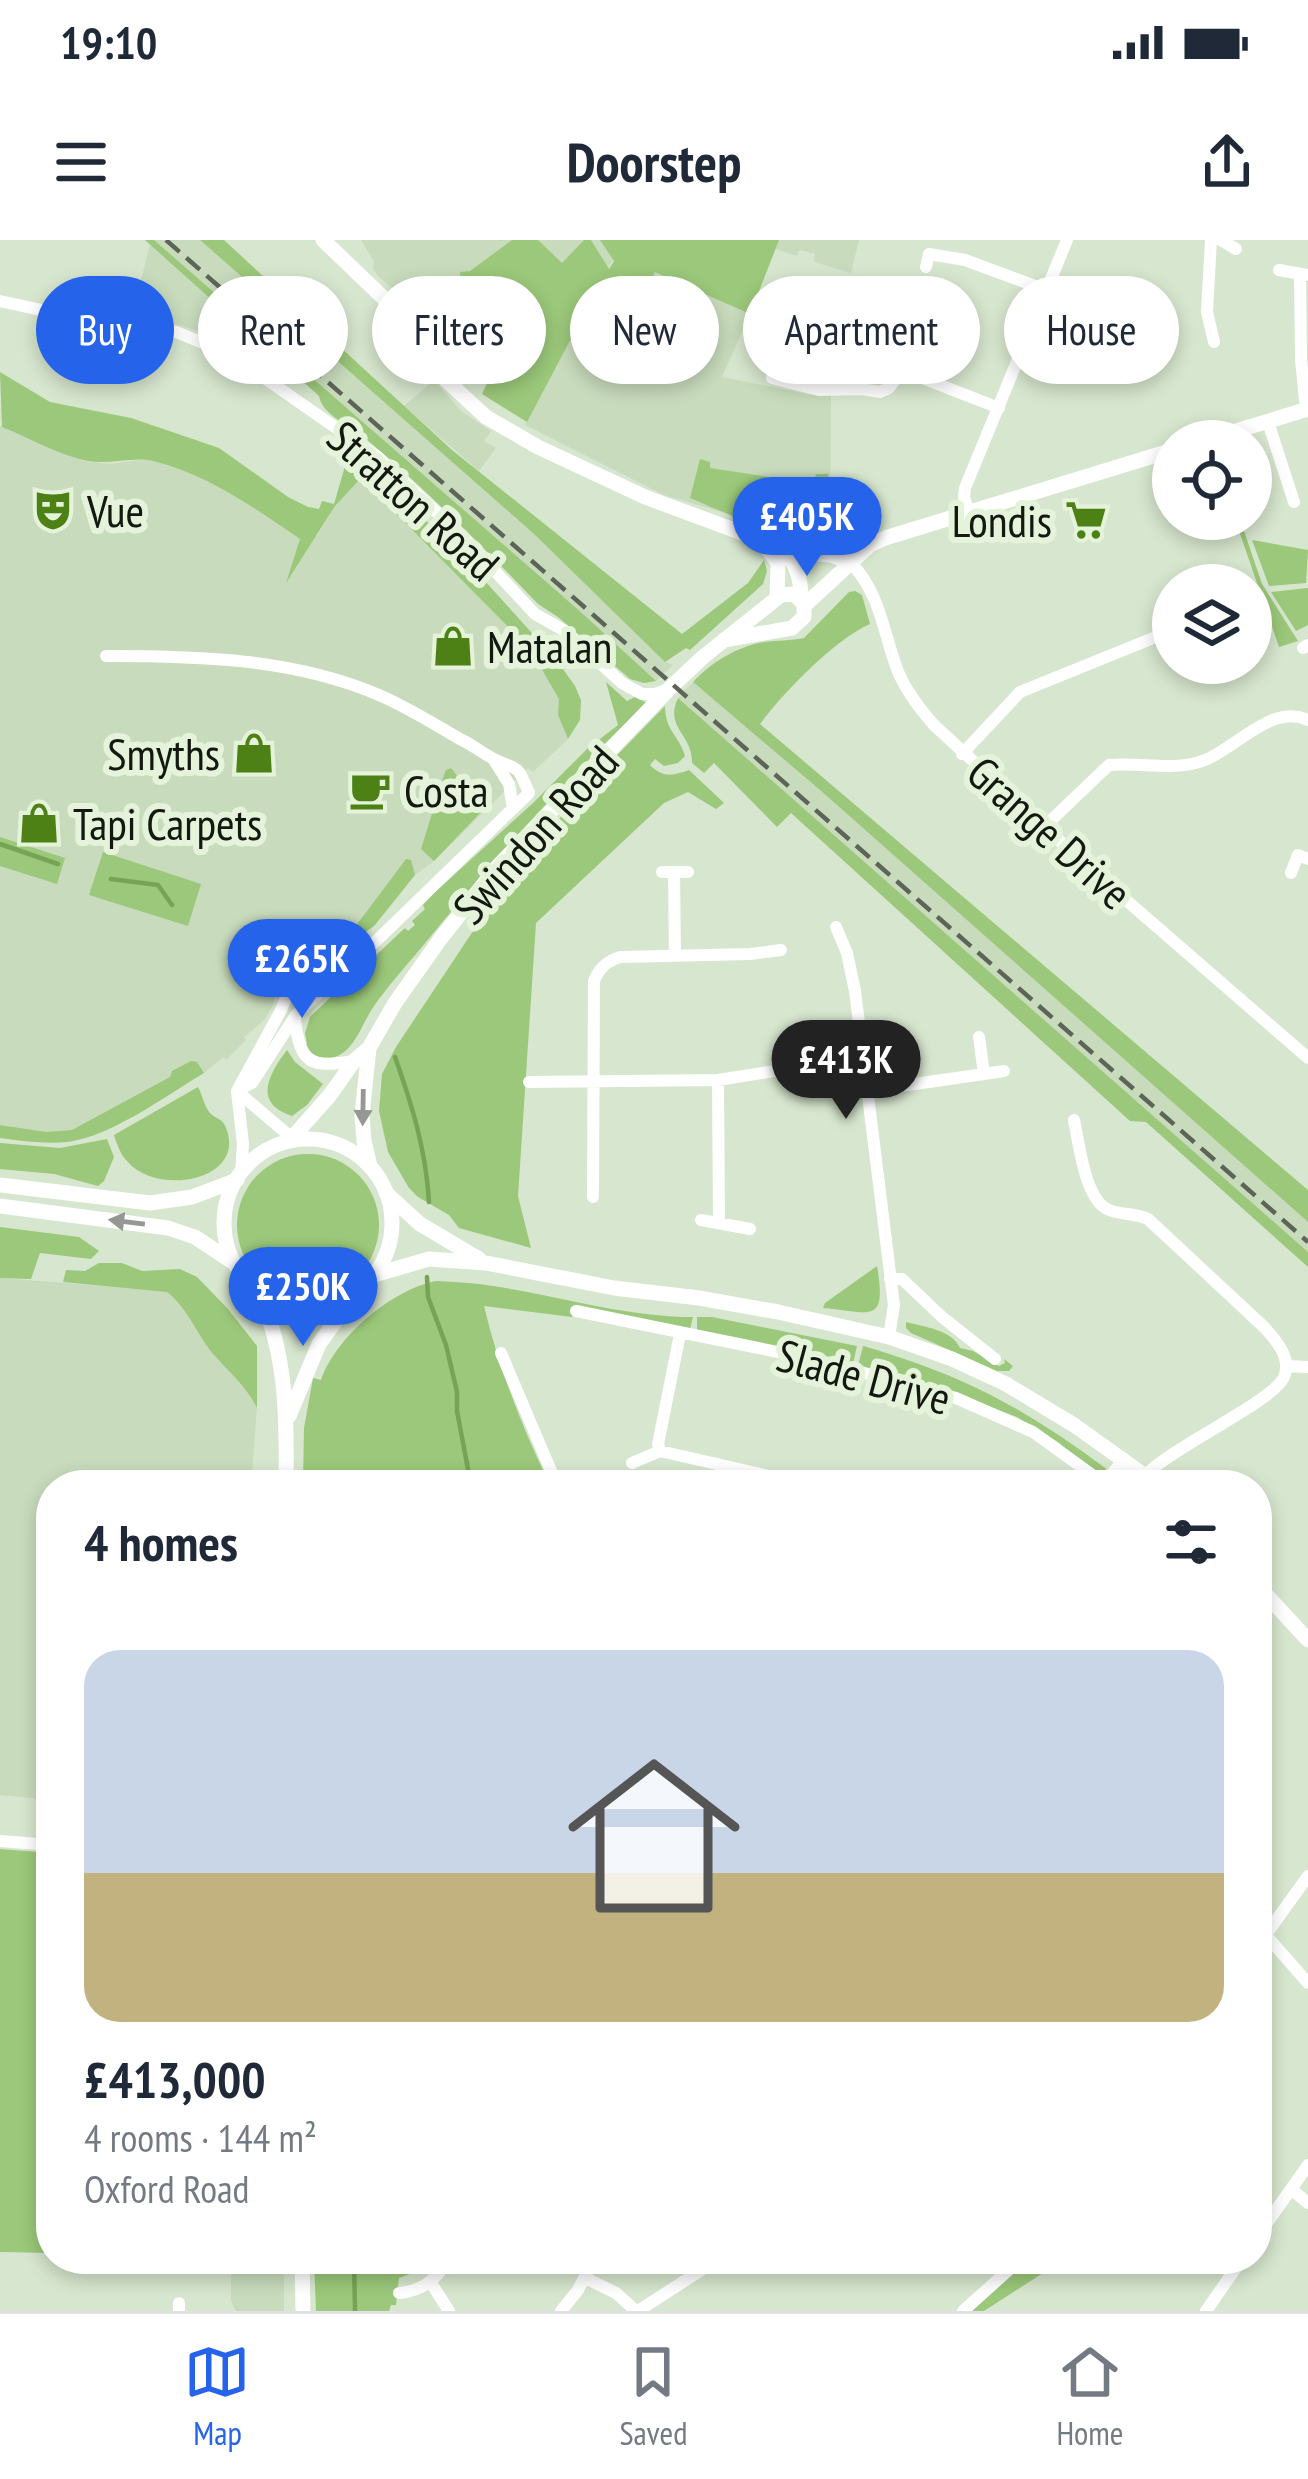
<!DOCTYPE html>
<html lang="en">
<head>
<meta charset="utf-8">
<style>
	body { margin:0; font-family:"PT Sans Narrow",sans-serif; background:#f6f6f7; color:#1f2937; height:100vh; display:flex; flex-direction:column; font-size:45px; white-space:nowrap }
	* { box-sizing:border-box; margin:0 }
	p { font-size:39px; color:#747a83 }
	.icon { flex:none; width:66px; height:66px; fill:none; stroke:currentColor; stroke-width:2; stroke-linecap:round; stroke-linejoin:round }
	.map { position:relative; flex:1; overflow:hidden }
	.details { position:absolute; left:36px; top:1230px; width:1236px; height:804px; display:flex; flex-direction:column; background:#fff; border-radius:48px; box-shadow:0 6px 18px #0003 }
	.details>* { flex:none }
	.banner { position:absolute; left:36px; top:36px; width:1236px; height:108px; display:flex; gap:24px }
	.controls { position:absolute; left:1152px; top:180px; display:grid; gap:24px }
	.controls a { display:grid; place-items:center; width:120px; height:120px; border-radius:50%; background:#fff; box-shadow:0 6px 18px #0003; font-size:60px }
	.price { position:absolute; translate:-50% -102px; padding:0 27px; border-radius:42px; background:#2563eb; color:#fff; font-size:39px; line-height:78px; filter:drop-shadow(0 3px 6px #0008) }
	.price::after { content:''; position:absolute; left:50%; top:72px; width:36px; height:27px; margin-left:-18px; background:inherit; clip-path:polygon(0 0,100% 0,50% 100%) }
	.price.current { background:#222; color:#fff }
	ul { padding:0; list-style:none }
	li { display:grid; align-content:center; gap:24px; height:636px; padding:0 48px }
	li+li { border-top:3px solid #e0e1e3 }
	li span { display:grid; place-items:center; height:372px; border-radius:36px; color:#555 }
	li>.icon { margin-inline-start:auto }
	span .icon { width:216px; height:216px; fill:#fffc; stroke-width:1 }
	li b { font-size:51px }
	h2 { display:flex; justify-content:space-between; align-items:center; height:144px; padding:0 48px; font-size:51px }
	.chip { padding:0 42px; border-radius:54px; background:#fff; box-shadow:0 6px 18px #0003; font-size:42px; line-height:108px }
	.chip.current { background:#2563eb; color:#fff }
	.status { display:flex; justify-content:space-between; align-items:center; height:84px; padding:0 60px; background:#fff; direction:ltr }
	.status svg { height:33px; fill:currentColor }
	header { display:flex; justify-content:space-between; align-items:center; height:156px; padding:0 48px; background:#fff; font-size:54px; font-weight:800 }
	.tab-bar { display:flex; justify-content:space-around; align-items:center; height:168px; border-top:3px solid #e0e1e3; background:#fff; font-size:33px; color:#747a83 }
	.tab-bar a { display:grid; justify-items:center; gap:6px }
	.tab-bar .current { color:#2563eb }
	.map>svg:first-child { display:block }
</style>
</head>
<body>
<div class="status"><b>19:10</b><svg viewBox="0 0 49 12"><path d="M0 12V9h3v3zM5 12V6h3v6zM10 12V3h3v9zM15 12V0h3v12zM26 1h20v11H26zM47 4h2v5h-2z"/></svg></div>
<header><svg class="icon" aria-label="menu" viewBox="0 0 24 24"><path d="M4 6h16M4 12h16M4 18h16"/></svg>Doorstep<svg class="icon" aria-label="share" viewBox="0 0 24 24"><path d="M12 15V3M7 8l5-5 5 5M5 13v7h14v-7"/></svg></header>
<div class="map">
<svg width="1308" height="2071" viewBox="0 0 1308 2071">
	<rect width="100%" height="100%" fill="#d7e6ce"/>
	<path fill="#c8dbbc" d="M 145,0 L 200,0 L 534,294 L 665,422 L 673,425 L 656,441 L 649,439 L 421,239 L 271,115 L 264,124 L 210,94 L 133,73 L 150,4 Z
		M 361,0 L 512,0 L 470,31 L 462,54 L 437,81 L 418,70 L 378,36 L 373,29 L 374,21 Z
		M 537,0 L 623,0 L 575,92 L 655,31 L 750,74 L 722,137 L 811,155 L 831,154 L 830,298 L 814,299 L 664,255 L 525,185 L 574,92 Z
		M 748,0 L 859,0 L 851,33 L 814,22 L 815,14 L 799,10 L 797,16 Z
		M 434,140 L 461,171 L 491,191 L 484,201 L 496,208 L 479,231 L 404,166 Z
		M 0,186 L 85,221 L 109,224 L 147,219 L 196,235 L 317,296 L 335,266 L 360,237 L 530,409 L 560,459 L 558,475 L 568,499 L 533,532 L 528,528 L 434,621 L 415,635 L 374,686 L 353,701 L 346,699 L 327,706 L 314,705 L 283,722 L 273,765 L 265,779 L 244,797 L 246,800 L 226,820 L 223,817 L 204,833 L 131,876 L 80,899 L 63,902 L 29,902 L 12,886 L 0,885 Z
		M 693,442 L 820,550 L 1308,982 L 1308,1012 L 678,458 Z
		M 0,1038 L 167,1051 L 178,1060 L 212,1112 L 242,1143 L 257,1168 L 251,1245 L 51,1245 L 51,1560 L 0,1555 Z
		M 231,2026 L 284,2026 L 284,2071 L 236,2071 L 231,2061 Z"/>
	<path fill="#9bc87a" d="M 145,0 L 154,0 L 583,374 L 656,441 L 644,443 L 630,439 L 558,377 L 538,364 C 483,307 427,250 366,199 C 351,186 322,175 319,156 Z
		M 200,0 L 224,0 L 452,210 L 682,394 L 748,343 L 764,320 L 767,331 L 763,344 L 690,410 L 686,408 L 665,422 L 534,294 Z
		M 512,0 L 538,0 L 562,23 L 584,0 L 591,0 L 609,29 L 614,21 L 600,0 L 779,0 L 750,74 L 655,32 L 621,112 L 574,93 L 527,182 L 482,154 L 503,109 L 466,89 L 458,101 L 445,94 L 437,81 L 448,70 L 449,60 L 462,54 L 460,32 L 470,31 Z
		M 0,132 L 50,162 L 131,178 L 219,208 L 288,257 L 308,267 L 319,269 L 322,261 L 334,264 L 350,209 L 456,309 L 558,422 L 575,446 L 581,460 L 580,480 L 568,499 L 558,475 L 559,459 L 530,409 L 361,238 L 335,266 L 286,343 L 300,299 C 253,267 209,235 153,221 C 132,216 110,225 88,221 C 59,215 29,198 2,187 Z
		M 700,219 L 710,222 L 710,228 L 814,244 L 816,234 L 828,234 L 830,298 C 787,301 730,275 690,258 Z
		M 1235,279 L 1240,279 L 1262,344 L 1298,401 L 1279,407 Z
		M 1252,300 L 1308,310 L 1306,343 L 1269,346 Z
		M 1308,348 L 1308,385 L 1296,391 L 1271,352 Z
		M 855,351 L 862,355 L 870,384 C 834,400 784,452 760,484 L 1308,950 L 1308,982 L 820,550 L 693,442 C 712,422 736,407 764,402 C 777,400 790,401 804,398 L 849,352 Z
		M 606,442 L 627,461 L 635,457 L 647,463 C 565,539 492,622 421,708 C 405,727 388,746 374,766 C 364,780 358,801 344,812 C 328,824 316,818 304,806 L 307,804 L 305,793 L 310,777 L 334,754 L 343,737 L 374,717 L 405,688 L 408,691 L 415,685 L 412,681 L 425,669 L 423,665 L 433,654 L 533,563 L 587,509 L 618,485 Z
		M 678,458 L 1308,1012 L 1308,1027 L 1146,882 L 1130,881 L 791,573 L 777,587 L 714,523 L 704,533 L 692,523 C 693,494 664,488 678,458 Z
		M 665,466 C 665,491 679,495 685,516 L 678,523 L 664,526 L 655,519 L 650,525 C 663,538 673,536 689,530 L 724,563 L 716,569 L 688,552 L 664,563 L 536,683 L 518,956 L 531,1008 L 459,988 L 449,975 L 418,957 L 409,948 L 388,912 L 379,871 L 382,834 L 396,807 L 509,637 L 589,544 Z
		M 451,528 L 483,570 L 434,621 L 421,609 L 443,538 L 446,530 Z
		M 0,597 L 65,618 L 57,644 L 0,626 Z
		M 103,612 L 201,644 L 188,686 L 89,655 Z
		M 406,619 L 411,620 L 415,635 L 374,686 L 353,701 L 346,699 Z
		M 287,810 L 295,822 L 323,844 L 307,865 L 292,876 C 252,863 269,834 287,810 Z
		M 191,821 L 197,822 L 204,833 C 165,856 113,896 67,902 C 45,904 22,901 0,898 L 0,885 L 46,892 L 72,890 L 170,837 L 172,831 Z
		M 198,847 C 202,854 205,868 210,873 C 218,881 224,877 228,894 C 240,943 154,955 127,921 C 120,914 117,904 114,895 Z
		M 107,899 L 114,917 L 104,941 L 98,946 L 54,934 L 0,929 L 0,903 L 60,908 Z
		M237 985a71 71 0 1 1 142 0a71 71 0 1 1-142 0Z
		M 0,987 L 79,997 L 99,1011 L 91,1019 L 40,1013 L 31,1039 L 0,1038 Z
		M 99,1023 L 122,1023 L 142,1031 L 180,1029 L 197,1037 L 228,1069 L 257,1106 L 257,1168 C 246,1146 230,1133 214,1115 C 197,1095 188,1068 167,1052 L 63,1042 L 66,1030 L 85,1031 Z
		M 877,1026 C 887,1086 871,1072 823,1068 L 825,1063 Z
		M 436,1041 C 455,1042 475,1043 493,1046 C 560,1056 625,1077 693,1077 L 690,1089 L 576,1069 L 572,1077 L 484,1066 C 499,1129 522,1187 550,1245 L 303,1245 L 304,1188 L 313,1138 L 321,1140 C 336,1097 391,1050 436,1041 Z
		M 697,1077 L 712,1077 L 857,1106 L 853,1124 L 697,1090 Z
		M 906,1082 C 925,1087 952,1090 960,1108 L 973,1111 L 999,1126 L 1005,1123 L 1004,1119 L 1013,1126 L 1009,1131 L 997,1131 L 911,1093 L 906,1088 Z
		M 863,1106 C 963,1135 1025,1168 1108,1230 L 1095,1233 L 1058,1202 L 1017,1177 L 955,1153 L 858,1126 Z
		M 0,1609 L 51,1613 L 51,2013 L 0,2012 Z
		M 314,2019 L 436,2019 L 426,2028 L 399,2038 L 396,2065 L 391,2065 L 389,2071 L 316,2071 Z
		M 1029,2019 L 1043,2033 L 984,2071 L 972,2071 Z"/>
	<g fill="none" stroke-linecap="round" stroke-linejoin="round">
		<path stroke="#77a355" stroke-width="4.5" d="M 0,604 L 58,624
			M 111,639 L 158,645 L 172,665
			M 395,817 C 412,865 426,910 429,962
			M 427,1037 L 428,1057 L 446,1105 L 457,1152 L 457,1171 L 471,1245
			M 354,2019 L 355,2071"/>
		<path stroke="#fff" stroke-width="12" d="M 1211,0 L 1207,72 L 1214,102
			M 1221,0 L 1236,9
			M 926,27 L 929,14 L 965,20 L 1046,50
			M 1279,30 L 1307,35
			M 1300,35 L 1301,120 L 1306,170
			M 0,61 L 69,76 L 176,92 L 230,114 L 378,217 L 465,299 L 535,374 L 565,391 L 622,443 L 642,454 L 655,454 L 669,449
			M 809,77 L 791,143 L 819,150 L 862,149 L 880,152 L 889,148 L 898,136 L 895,120 L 901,82
			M 898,136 L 909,135 L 922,138 L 999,168
			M 772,138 L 791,143
			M 1268,182 L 1294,262
			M 968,271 L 964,257 L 965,248 L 1067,0
			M 851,323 C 880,353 883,391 897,429 C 905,450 919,468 934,485 L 1088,627 L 1308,818
			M 1303,408 L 1308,405
			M 106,416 C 198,416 293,418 379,455 C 407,467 434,484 460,499 C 471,504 481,512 492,518 C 519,532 516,521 529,553 L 372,705 L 357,715 L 327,729
			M 962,514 L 1020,452 L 1173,390
			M 494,520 L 509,544 L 513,569
			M 1044,587 L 1109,525 C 1141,522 1175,532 1205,520 C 1237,507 1273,463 1308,480
			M 662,632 L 688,632
			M 674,632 L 675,716
			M 1291,633 L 1298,615 L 1308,619
			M 836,687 L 847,713 L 855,751 L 894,1065 L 889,1097
			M 295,779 C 300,825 311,828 354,821
			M 984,834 L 1004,831
			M 718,840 L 719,983
			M 529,842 L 718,840 L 863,817
			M 238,850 L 252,843 L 296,775 L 324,748 L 328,739 L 327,729
			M 866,851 L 984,834 L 979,797
			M 238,852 L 292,898
			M 1074,880 C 1079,903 1085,961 1109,970 C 1122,975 1135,973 1148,979 L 1264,1087 C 1276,1100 1292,1118 1284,1137 C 1274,1161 1172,1207 1146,1235
			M 241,934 L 243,904 L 237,851 L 280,772 L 293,742 L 295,726 L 304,720 L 315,719 L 327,729
			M 593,957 L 594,741 C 599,728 607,721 620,717 L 750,714 L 781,710
			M 701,980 L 750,989
			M 890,1039 L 902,1039 L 942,1077 L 995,1119
			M 576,1071 L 817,1120 L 956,1158 L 1033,1192 L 1098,1239 L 1112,1234 L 1124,1219
			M 501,1113 L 557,1245
			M 1286,1126 L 1308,1127
			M 660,1211 L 658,1204 L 680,1094
			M 632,1223 L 660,1211 L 808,1245
			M 0,1601 L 51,1605
			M 1257,1685 L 1308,1743
			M 1257,1707 L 1308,1636
			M 1291,1949 L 1308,1963
			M 1257,1997 L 1308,1925
			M 827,2019 L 830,2023
			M 585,2038 L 616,2053 L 636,2071
			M 431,2043 L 449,2071
			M 399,2053 C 423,2051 437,2039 448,2019
			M 179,2071 L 179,2063
			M 561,2071 L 578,2050 L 594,2019
			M 638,2071 L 706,2027
			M 963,2071 L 1021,2019
			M 1206,2071 L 1242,2019"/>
		<path stroke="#fff" stroke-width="15" d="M 323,0 L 396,70 L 447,141 L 486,177 L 538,207 L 645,257 L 761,300 L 803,313 L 831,315 L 851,323
			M 1203,201 L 1308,169
			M 763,303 L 778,323 L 777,357
			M 782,308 C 796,323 801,338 801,358
			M 805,365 L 870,305 L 885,298 L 1173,210
			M 292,898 L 330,855 L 354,821 L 369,808
			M224 983a84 84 0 1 1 168 0a84 84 0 1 1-168 0Z
			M 370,926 L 364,901 L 362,875 L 369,808 L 395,763 L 441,698 L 498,626 L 669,449 L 703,417 L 781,355 L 794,354 L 804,364 L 804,377 L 792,388 L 724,400
			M 0,945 L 150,963 L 192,957 L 237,940
			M 386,953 L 420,984 L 479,1019
			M 0,966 L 168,988 L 195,997 L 231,1021
			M 374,1035 L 429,1019 L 486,1023 L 614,1048 L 699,1058 L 778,1072 L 889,1097 L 952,1119 L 1006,1144 L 1074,1185 L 1158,1245
			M 259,1054 C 287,1113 287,1181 286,1245
			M 289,1176 L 319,1104 L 351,1060
			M 1257,1345 L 1308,1400
			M 302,2019 L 303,2071"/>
		<path stroke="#5c6557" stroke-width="4.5" stroke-dasharray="18 9" stroke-linecap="butt" d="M 166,0 L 1308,1002"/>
	</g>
	<defs><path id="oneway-solid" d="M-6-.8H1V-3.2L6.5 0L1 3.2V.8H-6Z" transform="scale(3)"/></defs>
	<g fill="#959793">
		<use href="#oneway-solid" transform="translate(363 867) rotate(91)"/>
		<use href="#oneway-solid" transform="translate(127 982) rotate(-173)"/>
	</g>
	<defs>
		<g id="theatre-bare" transform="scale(3.24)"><path d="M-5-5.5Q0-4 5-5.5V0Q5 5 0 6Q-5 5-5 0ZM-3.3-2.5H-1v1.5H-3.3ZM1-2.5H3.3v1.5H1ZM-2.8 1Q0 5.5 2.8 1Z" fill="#4d8115" stroke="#e5f3db" stroke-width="2.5" paint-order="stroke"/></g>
		<g id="supermarket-bare" transform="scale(3.24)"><path d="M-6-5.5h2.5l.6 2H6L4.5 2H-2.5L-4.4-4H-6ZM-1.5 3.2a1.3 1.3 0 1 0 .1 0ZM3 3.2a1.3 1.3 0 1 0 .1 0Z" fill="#4d8115" stroke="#e5f3db" stroke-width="2.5" paint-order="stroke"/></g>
		<g id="shop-bare" transform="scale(3.24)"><path d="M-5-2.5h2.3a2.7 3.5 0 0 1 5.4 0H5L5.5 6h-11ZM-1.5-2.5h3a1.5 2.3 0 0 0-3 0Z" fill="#4d8115" stroke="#e5f3db" stroke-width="2.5" paint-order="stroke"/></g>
		<g id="cafe-bare" transform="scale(3.24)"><path d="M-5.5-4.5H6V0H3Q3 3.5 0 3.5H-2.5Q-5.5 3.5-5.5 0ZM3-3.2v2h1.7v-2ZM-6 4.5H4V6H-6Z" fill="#4d8115" stroke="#e5f3db" stroke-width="2.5" paint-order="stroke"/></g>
	</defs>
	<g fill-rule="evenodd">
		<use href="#theatre-bare" x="53" y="270"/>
		<use href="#supermarket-bare" x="1086" y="280"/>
		<use href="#shop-bare" x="453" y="406"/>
		<use href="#shop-bare" x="254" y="513"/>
		<use href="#cafe-bare" x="370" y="550"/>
		<use href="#shop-bare" x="39" y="583"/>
	</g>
	<g text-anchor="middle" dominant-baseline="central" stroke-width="12" stroke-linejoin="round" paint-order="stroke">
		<g font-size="45" fill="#131810" stroke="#e5f3db">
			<text transform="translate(414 260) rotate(42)">Stratton Road</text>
			<text transform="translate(1050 592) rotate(42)">Grange Drive</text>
			<text transform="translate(535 594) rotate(-48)">Swindon Road</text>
			<text transform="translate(864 1136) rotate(15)">Slade Drive</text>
		</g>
		<g font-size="45" fill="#131810" stroke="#e5f3db" text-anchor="start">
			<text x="87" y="270">Vue</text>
			<text x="1052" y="280" text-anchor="end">Londis</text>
			<text x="487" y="406">Matalan</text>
			<text x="220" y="513" text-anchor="end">Smyths</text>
			<text x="404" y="550">Costa</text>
			<text x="73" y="583">Tapi Carpets</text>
		</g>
	</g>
</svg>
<div class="controls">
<a><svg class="icon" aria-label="locate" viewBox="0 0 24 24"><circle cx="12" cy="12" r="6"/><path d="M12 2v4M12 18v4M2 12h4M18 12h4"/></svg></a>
<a><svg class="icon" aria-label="layers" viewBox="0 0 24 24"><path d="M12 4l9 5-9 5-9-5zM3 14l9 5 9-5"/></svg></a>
</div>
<b class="price" style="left:807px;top:339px">£405K</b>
<b class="price" style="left:302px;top:781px">£265K</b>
<b class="price current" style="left:846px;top:882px">£413K</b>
<b class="price" style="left:303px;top:1109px">£250K</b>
<div class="banner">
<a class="chip current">Buy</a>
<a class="chip">Rent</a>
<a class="chip">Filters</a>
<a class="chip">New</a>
<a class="chip">Apartment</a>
<a class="chip">House</a>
</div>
<section class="details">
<h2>4 homes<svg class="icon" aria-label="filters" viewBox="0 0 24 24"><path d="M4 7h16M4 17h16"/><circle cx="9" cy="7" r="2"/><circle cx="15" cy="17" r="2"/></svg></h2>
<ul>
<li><span style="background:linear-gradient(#c9d6e8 60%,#c2b280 0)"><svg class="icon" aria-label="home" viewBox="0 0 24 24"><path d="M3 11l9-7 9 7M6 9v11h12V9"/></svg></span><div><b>£413,000</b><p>4 rooms · 144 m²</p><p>Oxford Road</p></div></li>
</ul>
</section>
</div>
<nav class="tab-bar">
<a class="current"><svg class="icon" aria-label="map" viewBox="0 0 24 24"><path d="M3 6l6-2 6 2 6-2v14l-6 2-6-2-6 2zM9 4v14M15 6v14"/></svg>Map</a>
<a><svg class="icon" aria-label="saved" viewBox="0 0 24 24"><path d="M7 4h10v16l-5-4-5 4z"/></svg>Saved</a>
<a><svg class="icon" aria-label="home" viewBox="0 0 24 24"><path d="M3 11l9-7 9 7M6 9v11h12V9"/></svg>Home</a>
</nav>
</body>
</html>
